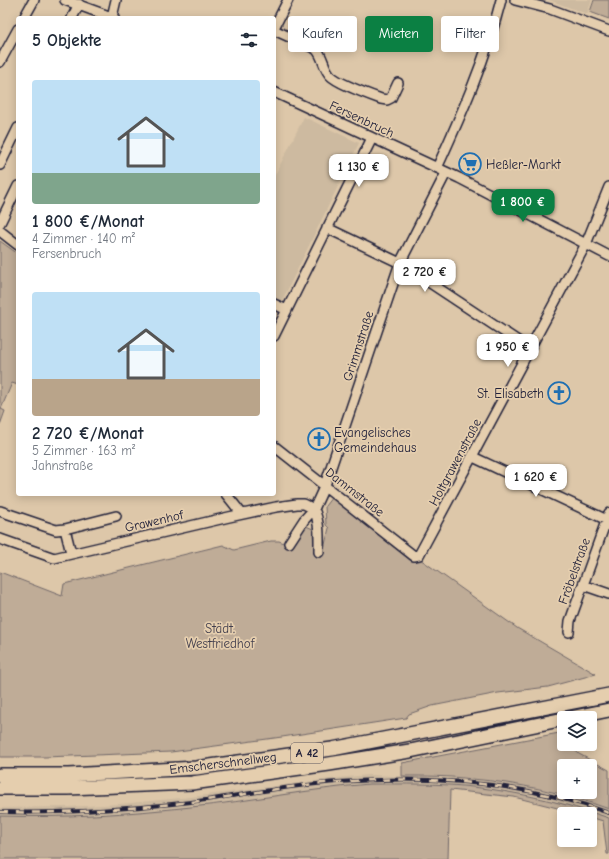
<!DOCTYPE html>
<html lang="de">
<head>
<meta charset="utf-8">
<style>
	body { margin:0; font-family:"Comic Neue",sans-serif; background:#f2f2f3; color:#1f2937; height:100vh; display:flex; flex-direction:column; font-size:15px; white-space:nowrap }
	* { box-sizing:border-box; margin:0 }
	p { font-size:13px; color:#747a83 }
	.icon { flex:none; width:22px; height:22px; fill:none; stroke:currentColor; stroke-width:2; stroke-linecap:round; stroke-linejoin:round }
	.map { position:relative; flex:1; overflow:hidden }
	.drawer { position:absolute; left:16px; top:16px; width:260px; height:480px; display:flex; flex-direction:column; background:#fff; border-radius:4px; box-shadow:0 2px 10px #0003 }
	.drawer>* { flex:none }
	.top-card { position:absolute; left:288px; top:16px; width:261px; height:36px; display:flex; gap:8px }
	.tools { position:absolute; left:557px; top:711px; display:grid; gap:8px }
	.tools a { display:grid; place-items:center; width:40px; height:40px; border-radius:4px; background:#fff; box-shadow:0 2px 10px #0003; font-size:20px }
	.price { position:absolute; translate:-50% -34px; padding:0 9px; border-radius:8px; background:#fff; color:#222; font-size:13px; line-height:26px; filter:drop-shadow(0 1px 2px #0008) }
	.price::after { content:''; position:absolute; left:50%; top:24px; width:12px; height:9px; margin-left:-6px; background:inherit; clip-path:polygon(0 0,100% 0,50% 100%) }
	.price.active { background:#0b8043; color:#fff }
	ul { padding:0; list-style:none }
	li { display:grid; align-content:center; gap:8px; height:212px; padding:0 16px }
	li span { display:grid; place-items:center; height:124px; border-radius:4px; color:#555 }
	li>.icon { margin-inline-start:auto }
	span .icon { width:72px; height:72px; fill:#fffc; stroke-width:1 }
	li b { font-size:17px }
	h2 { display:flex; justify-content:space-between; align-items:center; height:48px; padding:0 16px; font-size:17px }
	.pill { padding:0 14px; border-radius:4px; background:#fff; box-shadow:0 2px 10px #0003; font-size:14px; line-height:36px }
	.pill.active { background:#0b8043; color:#fff }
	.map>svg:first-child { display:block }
</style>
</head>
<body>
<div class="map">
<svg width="609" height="859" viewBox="0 0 609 859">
	<rect width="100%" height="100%" fill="#ddc7a9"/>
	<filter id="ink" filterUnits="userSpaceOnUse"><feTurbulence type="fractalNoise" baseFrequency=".025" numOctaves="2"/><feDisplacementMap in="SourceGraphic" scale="8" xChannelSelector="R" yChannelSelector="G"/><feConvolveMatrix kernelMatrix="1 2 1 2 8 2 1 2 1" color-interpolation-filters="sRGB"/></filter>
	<g filter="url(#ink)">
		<path fill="#cdbaa0" d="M 549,0 L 592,0 L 587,14 Z
			M 304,117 L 359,143 L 281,303 L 274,299 L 274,177 Z
			M 369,775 L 473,779 L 518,784 L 558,794 L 609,809 L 609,818 L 556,802 L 515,793 L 449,785 L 402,784 L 338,787 L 192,807 L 120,814 L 70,817 L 0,816 L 0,808 L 69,807 L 120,804 L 191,797 L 337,778 Z"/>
		<path fill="#bfac97" stroke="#706769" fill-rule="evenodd" d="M 594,0 L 609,0 L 609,19 L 590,12 Z
			M 0,241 L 18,254 L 18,385 L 12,383 L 1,409 L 5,411 L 0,425 Z
			M 332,497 L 410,560 L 420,559 L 517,628 L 596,674 L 548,687 L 498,693 L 432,706 L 409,714 L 406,718 L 282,737 L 171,752 L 45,757 L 0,757 L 0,572 L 62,596 L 64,584 L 223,545 L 234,550 L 271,541 L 279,541 L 292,546 L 306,526 L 313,529 L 314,554 L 322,557 L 329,528 L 326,525 L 325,506 Z
			M 559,733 L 564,739 L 564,744 L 568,744 L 579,754 L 609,770 L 609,809 C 565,793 519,783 472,779 C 449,776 426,776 402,776 L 402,763 ZM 564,766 L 590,766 L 590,792 L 564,792 Z
			M 369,784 C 403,784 438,783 473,787 C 519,792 565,803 609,818 L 609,854 L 607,854 L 603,821 L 590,817 L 590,814 L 581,814 L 514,797 L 450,790 L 448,859 L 0,859 L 0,816 C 64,818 127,814 191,807 C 251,801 309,789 369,784 Z"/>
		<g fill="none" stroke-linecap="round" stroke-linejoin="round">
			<g stroke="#22223b" stroke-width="12">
				<path id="minor" d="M 65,0 L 114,18
					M 515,0 L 550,9 L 609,31
					M 112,17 L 116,0
					M 24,18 L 34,0
					M 72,18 L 79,4
					M 274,28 L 288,0
					M 274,30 L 316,49 C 324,57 323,69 331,76 C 338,83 370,95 381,99 L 387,100 L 391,98 L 398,83
					M 0,62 L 18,29
					M 274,92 L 459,178 L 609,256
					M 0,165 L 18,128
					M 437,168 C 462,113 486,59 501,0
					M 0,223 L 18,186
					M 327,228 L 400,263 L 530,349
					M 0,231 L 18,245
					M 274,304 L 287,310
					M 274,336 L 372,138
					M 274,446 L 414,556 L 419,555 L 586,244 L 609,187
					M 473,457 L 609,521
					M 226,494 L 242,514
					M 314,509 C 320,523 319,537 319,552
					M 0,511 L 56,530 L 65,529 L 116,516
					M 65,529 L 71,553
					M 0,539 L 54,558 L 229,517 L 276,507 L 297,504 L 304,504 L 314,509
					M 289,543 L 304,520 L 314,509 L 325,485 L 400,263 L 446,173
					M 583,585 L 609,594
					M 569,632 L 570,621 L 609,513"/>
			</g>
			<g stroke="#22223b" stroke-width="16">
				<path id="highway" d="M 570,718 L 609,710
					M 0,775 L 69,775 L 196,768 L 332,749 L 609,695
					M 0,788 L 68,788 L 192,783 L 329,764 L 410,751 L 564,719"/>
			</g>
			<use href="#minor" stroke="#e5ceae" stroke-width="9"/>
			<use href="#highway" stroke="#e5ceae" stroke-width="13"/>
			<g stroke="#22223b" stroke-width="4">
				<path id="rail" d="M 0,812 C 63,814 128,809 191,802 C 240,796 289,785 338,782 C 429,775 523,782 609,813"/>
			</g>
			<use href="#rail" stroke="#e5ceae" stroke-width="2.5" stroke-dasharray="8" stroke-linecap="butt"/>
		</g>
	</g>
	<defs>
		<g id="supermarket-ring" transform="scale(1.15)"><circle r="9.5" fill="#e5ceae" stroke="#1f6fb2" stroke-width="1.5"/><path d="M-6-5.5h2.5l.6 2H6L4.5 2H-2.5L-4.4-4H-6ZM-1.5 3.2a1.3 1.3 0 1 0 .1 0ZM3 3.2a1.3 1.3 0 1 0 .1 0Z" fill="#1f6fb2"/></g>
		<g id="church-ring" transform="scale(1.15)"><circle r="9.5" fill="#e5ceae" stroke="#1f6fb2" stroke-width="1.5"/><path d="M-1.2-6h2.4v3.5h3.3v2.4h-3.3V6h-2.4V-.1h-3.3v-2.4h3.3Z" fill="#1f6fb2"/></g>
	</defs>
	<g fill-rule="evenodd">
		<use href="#supermarket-ring" x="470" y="164"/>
		<use href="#church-ring" x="559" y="393"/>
		<use href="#church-ring" x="319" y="439"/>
	</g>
	<g text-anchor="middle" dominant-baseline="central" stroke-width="3.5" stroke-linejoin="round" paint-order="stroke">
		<rect fill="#e5ceae" stroke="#5c565e" stroke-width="1" x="291" y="743" width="32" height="20" rx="3"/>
		<g font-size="12" font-weight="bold" fill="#22223b">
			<text x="307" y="753">A 42</text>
		</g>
		<g font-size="13" fill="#22223b" stroke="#e5ceae">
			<text transform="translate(362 119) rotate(25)">Fersenbruch</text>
			<text transform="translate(358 346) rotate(-72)">Grimmstraße</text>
			<text transform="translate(455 462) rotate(-62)">Holtgrawenstraße</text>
			<text transform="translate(355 492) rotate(38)">Dammstraße</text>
			<text transform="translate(154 521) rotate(-13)">Grawenhof</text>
			<text transform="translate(574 571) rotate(-70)">Fröbelstraße</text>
			<text transform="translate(223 763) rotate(-7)">Emscherschnellweg</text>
		</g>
		<g font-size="13" fill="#22223b" stroke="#e5ceae" text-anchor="start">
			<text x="486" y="164">Heßler-Markt</text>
			<text x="544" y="393" text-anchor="end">St. Elisabeth</text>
			<text x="334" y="432">Evangelisches<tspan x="334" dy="15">Gemeindehaus</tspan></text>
		</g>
		<g font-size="13" fill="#413e4d" stroke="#e5ceae">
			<text x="220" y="628">Städt.<tspan x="220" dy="15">Westfriedhof</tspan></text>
		</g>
	</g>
</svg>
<div class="tools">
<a><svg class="icon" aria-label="layers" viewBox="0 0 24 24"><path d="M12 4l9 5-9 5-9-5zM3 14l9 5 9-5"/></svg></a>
<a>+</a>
<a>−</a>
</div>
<b class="price" style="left:359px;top:188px">1 130 €</b>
<b class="price active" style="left:523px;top:223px">1 800 €</b>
<b class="price" style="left:425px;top:293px">2 720 €</b>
<b class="price" style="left:508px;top:368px">1 950 €</b>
<b class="price" style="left:536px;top:498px">1 620 €</b>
<div class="top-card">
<a class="pill">Kaufen</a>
<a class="pill active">Mieten</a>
<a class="pill">Filter</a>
</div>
<section class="drawer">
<h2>5 Objekte<svg class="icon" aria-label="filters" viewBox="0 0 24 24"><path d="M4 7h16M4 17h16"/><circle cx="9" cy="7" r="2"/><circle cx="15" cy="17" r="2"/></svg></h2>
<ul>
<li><span style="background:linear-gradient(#bfe0f5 75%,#7fa58c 0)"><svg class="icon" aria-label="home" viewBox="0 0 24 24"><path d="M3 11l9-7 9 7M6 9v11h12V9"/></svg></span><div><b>1 800 €/Monat</b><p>4 Zimmer · 140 m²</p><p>Fersenbruch</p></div></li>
<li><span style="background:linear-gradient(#bfe0f5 70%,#b9a48a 0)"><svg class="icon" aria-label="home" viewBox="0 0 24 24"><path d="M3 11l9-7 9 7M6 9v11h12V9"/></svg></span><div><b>2 720 €/Monat</b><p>5 Zimmer · 163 m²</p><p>Jahnstraße</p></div></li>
</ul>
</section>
</div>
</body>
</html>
